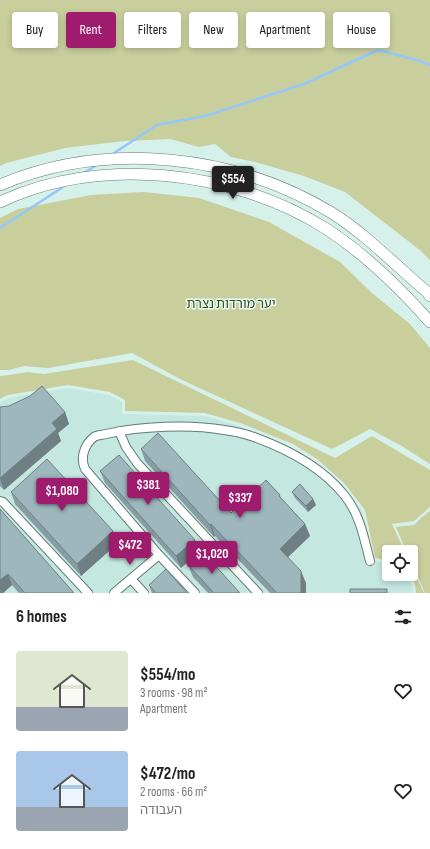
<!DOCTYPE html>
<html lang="en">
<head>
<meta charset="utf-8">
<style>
	body { margin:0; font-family:"Sofia Sans Condensed","Noto Sans Hebrew",sans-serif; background:#f6f6f6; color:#202124; height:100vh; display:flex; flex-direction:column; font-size:15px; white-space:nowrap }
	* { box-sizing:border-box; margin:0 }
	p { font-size:13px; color:#757577 }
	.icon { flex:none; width:22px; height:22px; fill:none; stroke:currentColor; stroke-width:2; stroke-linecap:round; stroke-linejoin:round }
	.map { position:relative; height:593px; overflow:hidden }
	.side { display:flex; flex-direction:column; background:#fff; flex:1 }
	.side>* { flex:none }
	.banner { position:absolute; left:12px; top:12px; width:406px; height:36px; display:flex; gap:8px }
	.tools { position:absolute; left:382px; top:545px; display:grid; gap:8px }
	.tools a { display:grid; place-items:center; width:36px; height:36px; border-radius:4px; background:#fff; box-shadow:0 2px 6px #0003; font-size:20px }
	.price { position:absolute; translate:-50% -34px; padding:0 9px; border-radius:4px; background:#9e1b6d; color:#fff; font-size:13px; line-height:26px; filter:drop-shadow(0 1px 2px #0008) }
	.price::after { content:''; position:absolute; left:50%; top:24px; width:12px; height:9px; margin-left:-6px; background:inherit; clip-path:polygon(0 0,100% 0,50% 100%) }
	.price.on { background:#222; color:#fff }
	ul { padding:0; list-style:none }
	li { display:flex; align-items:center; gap:12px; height:100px; padding:0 16px }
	li span { display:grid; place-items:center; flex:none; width:112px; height:80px; border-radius:4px; color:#555 }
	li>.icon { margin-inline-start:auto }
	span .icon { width:48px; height:48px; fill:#fffc; stroke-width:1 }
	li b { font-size:17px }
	h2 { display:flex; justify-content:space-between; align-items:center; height:48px; padding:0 16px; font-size:17px }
	.tag { padding:0 14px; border-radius:4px; background:#fff; box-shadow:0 2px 6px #0003; font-size:14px; line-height:36px }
	.tag.on { background:#9e1b6d; color:#fff }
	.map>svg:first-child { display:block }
</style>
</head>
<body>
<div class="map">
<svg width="430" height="593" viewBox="0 0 430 593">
	<rect width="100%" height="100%" fill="#d6f0ea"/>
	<path fill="#c4e7df" d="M 68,388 L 109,395 L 122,402 L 122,414 L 205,416 L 239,426 L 291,447 L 315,462 L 342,485 L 362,511 L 372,560 L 389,564 L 389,574 L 405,574 L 412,585 L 413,593 L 0,593 L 0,402 L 9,398 Z"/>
	<path fill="#c9ce9d" d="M 0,0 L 430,0 L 430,260 L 421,251 L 345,192 L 304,176 L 255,162 L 231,157 L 215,144 L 199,147 L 170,139 L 124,141 L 65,148 L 6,163 L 0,166 Z
		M 144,192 L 199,198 L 269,222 L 340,262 L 373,294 L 410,324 L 430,348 L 430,464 L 400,445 L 370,429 L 332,449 L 180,379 L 132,353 L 48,368 L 24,366 L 9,370 L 0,370 L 0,218 L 18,209 L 91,195 Z
		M 133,360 L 335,458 L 372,436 L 430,470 L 430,507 L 414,521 L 392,524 L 405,552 L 389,552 L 389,561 L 375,558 L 365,510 L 344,483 L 317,459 L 293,444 L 240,423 L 205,413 L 125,411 L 125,400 L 110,392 L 68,385 L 8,395 L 0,399 L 0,376 L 9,375 L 28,372 L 44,374 Z
		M 430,511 L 430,593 L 425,593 L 411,561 L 411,552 L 407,552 L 396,527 L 414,525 L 421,518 Z
		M 411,565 L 424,593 L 416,593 L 415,584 L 409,574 L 411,574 Z"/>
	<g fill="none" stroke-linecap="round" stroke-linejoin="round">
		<path stroke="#93c8fa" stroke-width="2.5" d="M 111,155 L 157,125 L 205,116 L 304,84 L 378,50 L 420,61 L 430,65
			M 84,173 L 95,166
			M 0,228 L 63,187"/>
		<g stroke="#657c77" stroke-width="10">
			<path id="minor" d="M 119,431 L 126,447 L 137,463 L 258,593
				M 0,501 L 3,502 L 88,593
				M 131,579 L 144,593
				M 114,593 L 159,555
				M 195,593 L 159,555 L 85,469 C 80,458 84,445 94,437 C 97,435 102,435 106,434 C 140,426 190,424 224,430 C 234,431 245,434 254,437 C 287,449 323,468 345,496 C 360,515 364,538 370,561"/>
		</g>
		<g stroke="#657c77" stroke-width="12">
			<path id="secondary" d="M 0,185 C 106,140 235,154 332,213 C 367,235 396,266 427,292 L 430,296
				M 0,202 C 100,155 232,170 325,228 C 364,253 399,287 430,322"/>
		</g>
		<use href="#minor" stroke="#fff" stroke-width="8"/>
		<use href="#secondary" stroke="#fff" stroke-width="11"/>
	</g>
	<path fill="#889da3" d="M 0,407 L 65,412 L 69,424 L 58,433 L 61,441 L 4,490 L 0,486 Z
		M 141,449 L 231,513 L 280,495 L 281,498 L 305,524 L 310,536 L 288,557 L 306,583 L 306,593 L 270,593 L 233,554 L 232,554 L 215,536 L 214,537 L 145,461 Z
		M 100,471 L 199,552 L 181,568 L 105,483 Z
		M 11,492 L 113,531 L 118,543 L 81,576 L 15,504 Z
		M 292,492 L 313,499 L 316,505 L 308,512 L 295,498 Z
		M 0,509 L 74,593 L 19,593 L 12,585 L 3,593 L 0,593 Z
		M 188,565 L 240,593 L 208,593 L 193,577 Z
		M 149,585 L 187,593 L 152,593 Z"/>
	<path fill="#6f8084" d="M 65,412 L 69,424 L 58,433 L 61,441 L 4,490 L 0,478 L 52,423 Z
		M 313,499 L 316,505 L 308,512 L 306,506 Z
		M 211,524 L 215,536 L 214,537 L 210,525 Z
		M 305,524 L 310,536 L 284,561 L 280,549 Z
		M 113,531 L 118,543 L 81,576 L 77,564 Z
		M 195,540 L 199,552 L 181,568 L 176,556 Z
		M 228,541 L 233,554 L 232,554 L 228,542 Z
		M 301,571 L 306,583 L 306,593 L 301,593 Z
		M 8,574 L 12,585 L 3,593 L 0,593 L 0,580 Z"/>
	<path fill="#9eb7bd" stroke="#6f8084" d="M 42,386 L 65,412 L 52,423 L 57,429 L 0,478 L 0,407 L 9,406 L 30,396 Z
		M 158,433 L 231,513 L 266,480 L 280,495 L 279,496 L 305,524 L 280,549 L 301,571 L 301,593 L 277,593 L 228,541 L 228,542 L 211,524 L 210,525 L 141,449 Z
		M 119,455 L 195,540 L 176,556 L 100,471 Z
		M 47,459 L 113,531 L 77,564 L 11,492 Z
		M 300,484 L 313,499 L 306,506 L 292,492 Z
		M 0,509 L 74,593 L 25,593 L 8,574 L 0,580 Z
		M 203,552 L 240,593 L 214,593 L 188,565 Z
		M 166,569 L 187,593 L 156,593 L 149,585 Z
		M 350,589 L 387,589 L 387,593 L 350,593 Z"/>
	<g text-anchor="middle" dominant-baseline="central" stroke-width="3" stroke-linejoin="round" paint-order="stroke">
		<g font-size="13" fill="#454814" stroke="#e3fdf7">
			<text x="231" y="304">יער מורדות נצרת</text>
		</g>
	</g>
</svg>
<div class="tools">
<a><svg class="icon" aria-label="locate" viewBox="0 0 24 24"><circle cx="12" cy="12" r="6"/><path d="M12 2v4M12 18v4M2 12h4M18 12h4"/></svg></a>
</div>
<b class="price on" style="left:233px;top:200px">$554</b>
<b class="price" style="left:148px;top:506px">$381</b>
<b class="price" style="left:62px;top:512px">$1,080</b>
<b class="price" style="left:240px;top:519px">$337</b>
<b class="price" style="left:130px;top:566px">$472</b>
<b class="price" style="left:212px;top:575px">$1,020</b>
<div class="banner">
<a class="tag">Buy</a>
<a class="tag on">Rent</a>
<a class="tag">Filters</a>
<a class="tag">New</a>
<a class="tag">Apartment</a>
<a class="tag">House</a>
</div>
</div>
<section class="side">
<h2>6 homes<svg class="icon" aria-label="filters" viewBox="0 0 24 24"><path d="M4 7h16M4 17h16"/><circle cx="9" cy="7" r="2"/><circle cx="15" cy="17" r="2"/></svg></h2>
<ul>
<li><span style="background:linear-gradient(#dfe7d0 70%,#9aa5b1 0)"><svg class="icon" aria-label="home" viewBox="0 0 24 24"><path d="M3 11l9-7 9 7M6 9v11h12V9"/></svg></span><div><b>$554/mo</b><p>3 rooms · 98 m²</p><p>Apartment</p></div><svg class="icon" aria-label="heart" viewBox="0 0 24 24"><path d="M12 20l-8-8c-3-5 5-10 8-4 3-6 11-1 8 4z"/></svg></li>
<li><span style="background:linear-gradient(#a9c7e8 70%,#9aa5b1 0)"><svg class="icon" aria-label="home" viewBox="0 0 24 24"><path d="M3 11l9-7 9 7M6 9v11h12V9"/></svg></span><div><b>$472/mo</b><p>2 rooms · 66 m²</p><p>העבודה</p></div><svg class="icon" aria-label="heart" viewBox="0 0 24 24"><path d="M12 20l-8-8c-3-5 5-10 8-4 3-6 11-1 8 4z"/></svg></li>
</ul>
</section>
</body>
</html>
